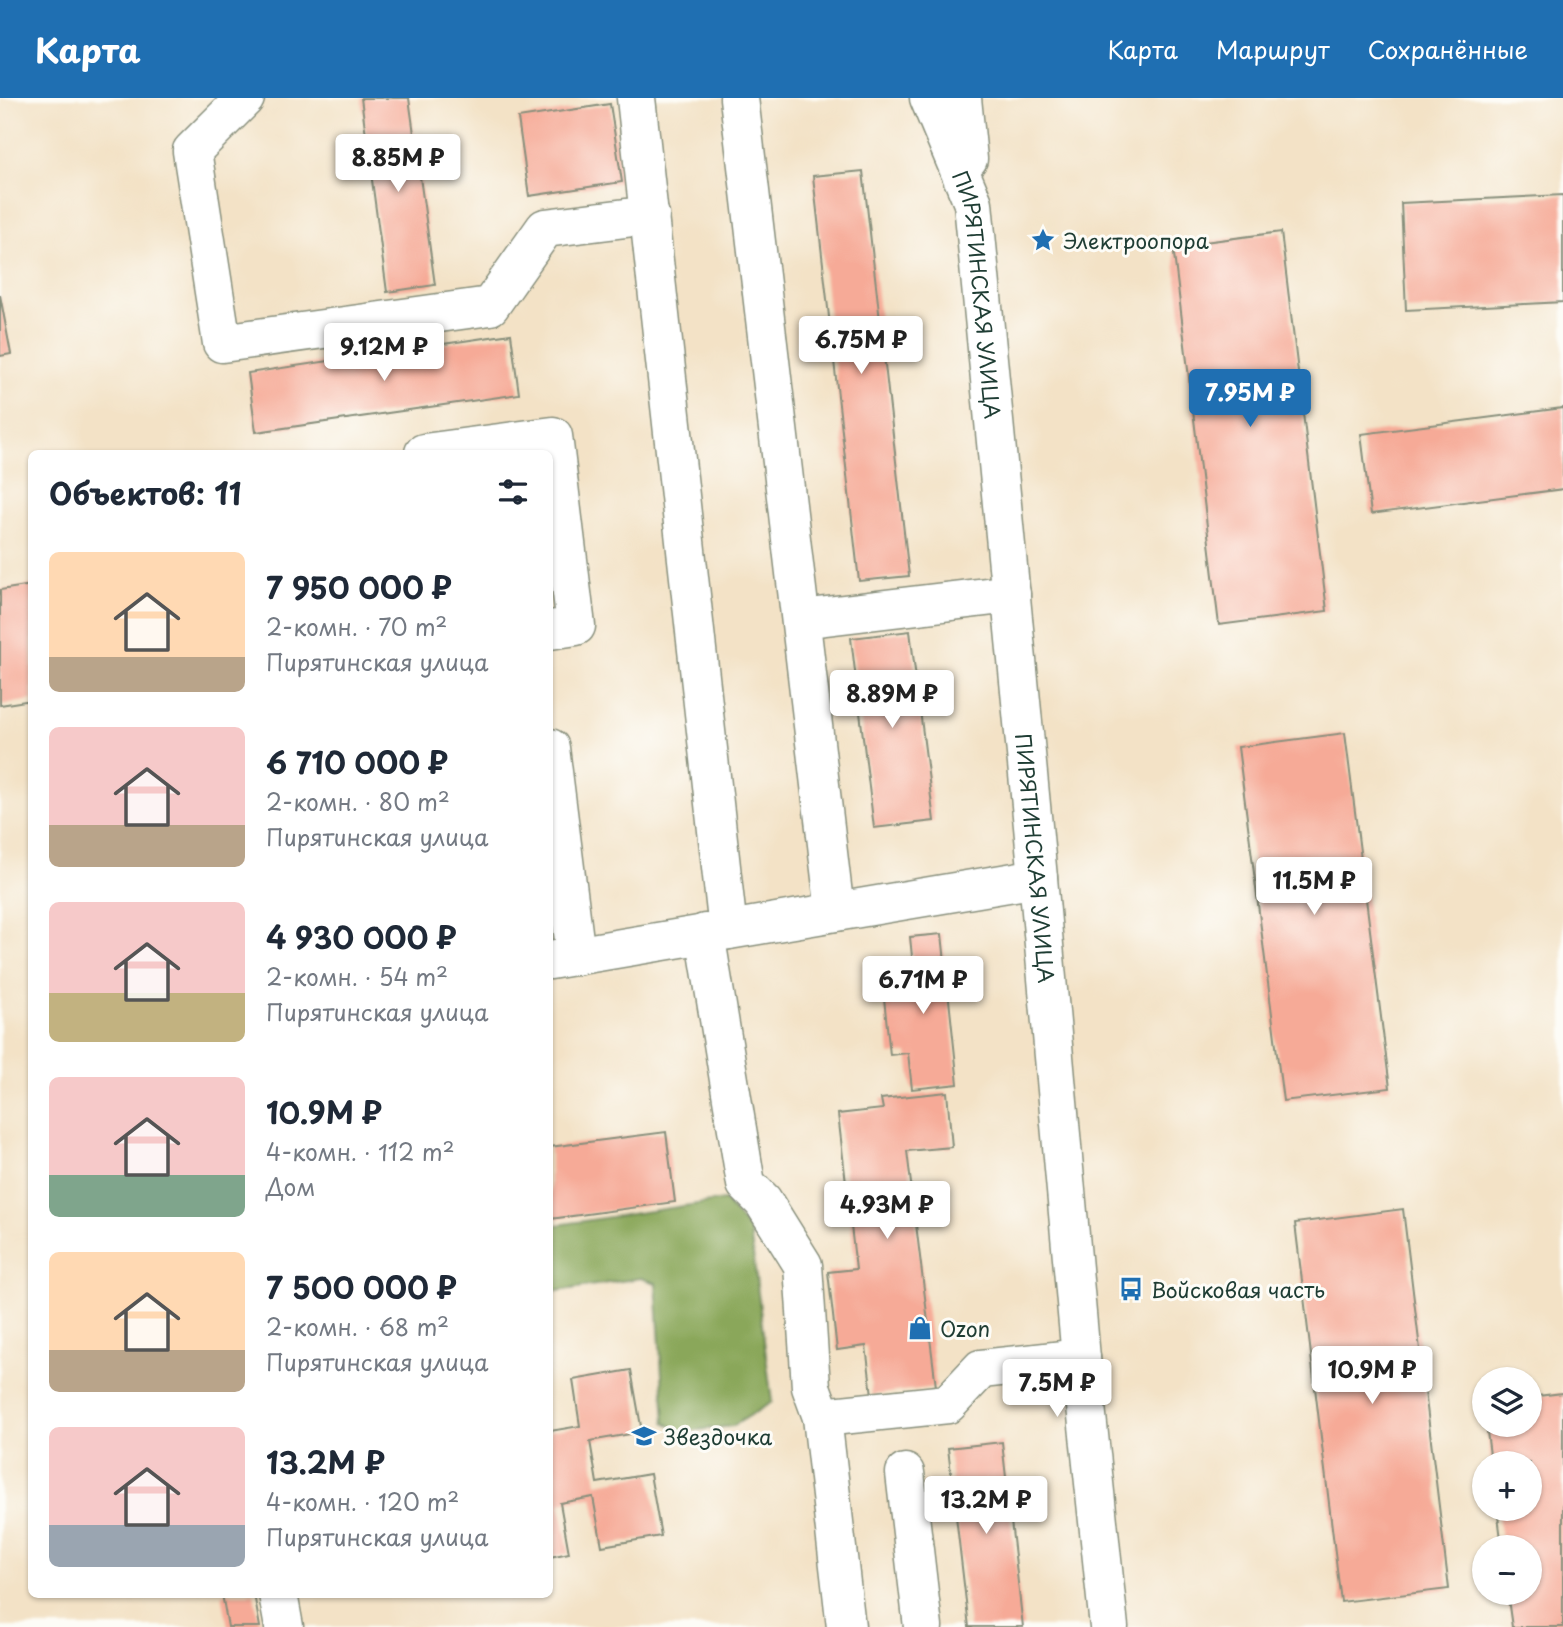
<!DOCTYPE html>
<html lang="ru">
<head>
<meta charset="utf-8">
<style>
	body { margin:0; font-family:"Playpen Sans",sans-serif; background:#f6f6f7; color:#1f2937; height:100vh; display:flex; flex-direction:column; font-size:26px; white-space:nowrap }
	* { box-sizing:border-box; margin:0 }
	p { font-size:23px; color:#747a83 }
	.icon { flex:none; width:38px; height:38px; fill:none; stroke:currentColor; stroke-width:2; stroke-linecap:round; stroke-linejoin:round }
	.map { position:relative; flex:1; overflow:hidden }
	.details { position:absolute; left:28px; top:352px; width:525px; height:1148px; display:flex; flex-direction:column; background:#fff; border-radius:10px; box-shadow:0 2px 5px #0004 }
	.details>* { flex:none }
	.buttons { position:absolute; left:1472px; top:1269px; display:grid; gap:14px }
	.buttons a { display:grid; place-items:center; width:70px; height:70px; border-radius:50%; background:#fff; box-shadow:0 2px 5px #0004; font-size:35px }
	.price { position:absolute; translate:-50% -60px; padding:0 16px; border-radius:7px; background:#fff; color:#222; font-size:23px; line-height:46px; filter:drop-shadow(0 2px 4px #0008) }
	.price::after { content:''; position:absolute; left:50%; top:42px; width:21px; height:16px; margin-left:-10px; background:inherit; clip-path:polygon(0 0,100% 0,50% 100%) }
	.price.selected { background:#1f6fb2; color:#fff }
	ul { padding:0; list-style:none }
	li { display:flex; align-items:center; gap:21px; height:175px; padding:0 21px }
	li span { display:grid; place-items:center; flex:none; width:196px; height:140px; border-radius:10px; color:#555 }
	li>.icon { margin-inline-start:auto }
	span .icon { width:84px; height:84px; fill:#fffc; stroke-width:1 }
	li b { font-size:30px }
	h2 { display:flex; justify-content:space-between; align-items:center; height:84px; padding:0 21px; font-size:30px }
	header { display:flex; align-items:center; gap:42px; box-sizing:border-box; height:98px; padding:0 35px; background:#1f6fb2; color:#fff }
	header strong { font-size:33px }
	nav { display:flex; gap:38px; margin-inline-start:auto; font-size:24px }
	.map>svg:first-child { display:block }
</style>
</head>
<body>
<header>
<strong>Карта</strong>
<nav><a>Карта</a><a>Маршрут</a><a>Сохранённые</a></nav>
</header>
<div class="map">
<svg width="1563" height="1529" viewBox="0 0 1563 1529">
	<rect width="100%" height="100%" fill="#fdfcf7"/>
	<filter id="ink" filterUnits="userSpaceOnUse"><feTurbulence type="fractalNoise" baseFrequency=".0143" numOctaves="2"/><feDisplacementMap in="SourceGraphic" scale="14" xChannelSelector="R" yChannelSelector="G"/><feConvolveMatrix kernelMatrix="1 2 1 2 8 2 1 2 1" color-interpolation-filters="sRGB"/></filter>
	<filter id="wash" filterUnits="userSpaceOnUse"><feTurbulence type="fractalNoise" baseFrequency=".00686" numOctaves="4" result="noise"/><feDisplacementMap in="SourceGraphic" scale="28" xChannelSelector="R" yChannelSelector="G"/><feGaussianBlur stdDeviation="1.57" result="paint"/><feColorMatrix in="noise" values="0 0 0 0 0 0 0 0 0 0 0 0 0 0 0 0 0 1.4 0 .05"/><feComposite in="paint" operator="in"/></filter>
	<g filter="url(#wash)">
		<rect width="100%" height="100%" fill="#f3e2c6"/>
		<path fill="#8aa75a" stroke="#547247" stroke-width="2" d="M 724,1102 L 750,1133 L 772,1304 L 733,1328 L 680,1334 L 665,1324 L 656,1185 L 641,1180 L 550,1194 L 550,1128 Z"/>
		<g id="blocks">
			<path fill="#f6aa97" d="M 361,0 L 409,0 L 435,187 L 387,194 Z
				M 610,6 L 622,84 L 529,98 L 518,20 Z
				M 863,73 L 909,478 L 859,483 L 813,78 Z
				M 1563,97 L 1563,204 L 1406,212 L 1401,105 Z
				M 1281,134 L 1327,513 L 1219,527 L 1173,148 Z
				M 0,197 L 11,256 L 0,258 Z
				M 511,236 L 519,296 L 256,334 L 248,275 Z
				M 1563,310 L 1563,391 L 1371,416 L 1361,336 Z
				M 32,487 L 32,602 L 0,607 L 0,492 Z
				M 910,533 L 934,723 L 874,730 L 851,540 Z
				M 1345,635 L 1390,990 L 1283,1003 L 1238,649 Z
				M 942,836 L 958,986 L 912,991 L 908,955 L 890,957 L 882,881 L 914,878 L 910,839 Z
				M 947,994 L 952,1049 L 907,1053 L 936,1289 L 872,1297 L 866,1248 L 837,1252 L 828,1174 L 856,1171 L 838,1016 L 883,1011 L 881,1001 Z
				M 666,1034 L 675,1104 L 550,1121 L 550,1049 Z
				M 1403,1111 L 1449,1491 L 1341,1504 L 1295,1125 Z
				M 631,1272 L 642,1334 L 590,1343 L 597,1385 L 650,1376 L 661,1438 L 602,1448 L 593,1399 L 560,1405 L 569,1455 L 550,1459 L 550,1333 L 580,1328 L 573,1282 Z
				M 1563,1295 L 1563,1529 L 1512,1529 L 1507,1494 L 1530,1494 L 1530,1449 L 1502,1449 L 1497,1410 L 1530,1410 L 1530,1365 L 1491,1365 L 1486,1326 L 1530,1326 L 1530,1299 Z
				M 1002,1344 L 1023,1529 L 969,1529 L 948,1350 Z
				M 222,1496 L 254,1496 L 260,1529 L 228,1529 Z"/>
		</g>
	</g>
	<g filter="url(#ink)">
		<use href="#blocks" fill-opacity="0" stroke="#89907d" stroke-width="2"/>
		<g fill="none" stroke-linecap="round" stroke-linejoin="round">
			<g stroke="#89907d" stroke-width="41">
				<g id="minor">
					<path d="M 245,0 L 192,53 L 222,245 L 490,208 L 545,130 L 650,117"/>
					<path d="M 636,0 L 728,832"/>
					<path d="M 739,0 L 835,814"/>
					<path id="s1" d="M 929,0 L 973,105 L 1038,780 L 1081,1260 L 1109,1529"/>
					<path d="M 962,0 L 968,61"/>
					<path d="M 424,355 L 553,338 L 576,528 L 550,532"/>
					<path d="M 801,521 L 1011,496"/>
					<path d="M 550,650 L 576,858"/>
					<path d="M 705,835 L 746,1086 L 763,1103 L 803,1167 L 811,1289 L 822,1319 L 846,1529"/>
					<path d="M 550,862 L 1038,780"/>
					<path d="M 822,1319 L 948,1306 L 981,1271 L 1081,1260"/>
					<path d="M 905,1375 L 923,1529"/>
					<path d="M 278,1496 L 284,1529"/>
				</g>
			</g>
			<use href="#minor" stroke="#fff" stroke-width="38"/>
		</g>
	</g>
	<defs>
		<g id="sight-bare" transform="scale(1.89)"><path d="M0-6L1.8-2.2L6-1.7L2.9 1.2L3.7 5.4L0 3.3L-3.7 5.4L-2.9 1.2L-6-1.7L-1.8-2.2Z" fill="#1f6fb2" stroke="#fdfcf7" stroke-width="2.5" paint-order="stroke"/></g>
		<g id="bus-bare" transform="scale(1.89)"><path d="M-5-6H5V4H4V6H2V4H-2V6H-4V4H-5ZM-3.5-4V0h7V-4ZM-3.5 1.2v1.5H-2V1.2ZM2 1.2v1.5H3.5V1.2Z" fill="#1f6fb2" stroke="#fdfcf7" stroke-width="2.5" paint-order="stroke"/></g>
		<g id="shop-bare" transform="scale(1.89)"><path d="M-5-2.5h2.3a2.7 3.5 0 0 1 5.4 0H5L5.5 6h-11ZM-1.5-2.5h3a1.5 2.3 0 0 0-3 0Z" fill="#1f6fb2" stroke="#fdfcf7" stroke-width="2.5" paint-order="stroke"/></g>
		<g id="school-bare" transform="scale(1.89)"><path d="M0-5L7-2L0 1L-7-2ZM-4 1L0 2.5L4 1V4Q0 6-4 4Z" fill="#1f6fb2" stroke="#fdfcf7" stroke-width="2.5" paint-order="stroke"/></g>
	</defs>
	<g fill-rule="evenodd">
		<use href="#sight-bare" x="1043" y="142"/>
		<use href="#bus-bare" x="1131" y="1191"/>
		<use href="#shop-bare" x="920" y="1230"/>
		<use href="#school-bare" x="644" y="1338"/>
	</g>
	<g text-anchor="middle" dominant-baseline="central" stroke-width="6" stroke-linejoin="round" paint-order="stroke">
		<g font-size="21" fill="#1f3d34" stroke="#fdfcf7" text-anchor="start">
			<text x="1063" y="142">Электроопора</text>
			<text x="1151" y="1191">Войсковая часть</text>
			<text x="940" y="1230">Ozon</text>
			<text x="664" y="1338">Звездочка</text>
		</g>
		<g font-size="21" fill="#1f3d34" stroke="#fdfcf7">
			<text stroke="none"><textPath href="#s1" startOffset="205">ПИРЯТИНСКАЯ УЛИЦА</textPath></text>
			<text stroke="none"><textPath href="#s1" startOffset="772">ПИРЯТИНСКАЯ УЛИЦА</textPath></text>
		</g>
	</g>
</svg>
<div class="buttons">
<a><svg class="icon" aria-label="layers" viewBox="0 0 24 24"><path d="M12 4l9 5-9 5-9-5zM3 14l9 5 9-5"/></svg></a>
<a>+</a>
<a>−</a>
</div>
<b class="price" style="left:398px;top:96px">8.85M ₽</b>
<b class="price" style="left:861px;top:278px">6.75M ₽</b>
<b class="price" style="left:384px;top:285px">9.12M ₽</b>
<b class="price selected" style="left:1250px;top:331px">7.95M ₽</b>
<b class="price" style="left:892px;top:632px">8.89M ₽</b>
<b class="price" style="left:1314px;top:819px">11.5M ₽</b>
<b class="price" style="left:923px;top:918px">6.71M ₽</b>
<b class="price" style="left:887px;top:1143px">4.93M ₽</b>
<b class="price" style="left:1372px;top:1308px">10.9M ₽</b>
<b class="price" style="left:1057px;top:1321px">7.5M ₽</b>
<b class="price" style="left:986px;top:1438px">13.2M ₽</b>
<section class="details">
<h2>Объектов: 11<svg class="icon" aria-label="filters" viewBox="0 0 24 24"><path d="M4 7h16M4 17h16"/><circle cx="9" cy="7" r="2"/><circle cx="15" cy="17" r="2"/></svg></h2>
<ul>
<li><span style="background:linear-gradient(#ffd9b3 75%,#b9a48a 0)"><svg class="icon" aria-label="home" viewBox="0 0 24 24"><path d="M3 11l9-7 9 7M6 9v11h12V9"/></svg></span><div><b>7 950 000 ₽</b><p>2-комн. · 70 m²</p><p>Пирятинская улица</p></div></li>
<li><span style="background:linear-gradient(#f6c9c9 70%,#b9a48a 0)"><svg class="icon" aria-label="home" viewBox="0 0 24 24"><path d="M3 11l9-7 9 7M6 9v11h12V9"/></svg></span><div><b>6 710 000 ₽</b><p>2-комн. · 80 m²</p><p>Пирятинская улица</p></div></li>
<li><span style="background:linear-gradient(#f6c9c9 65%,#c2b280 0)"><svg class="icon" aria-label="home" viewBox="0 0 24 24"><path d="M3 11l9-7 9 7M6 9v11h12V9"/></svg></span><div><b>4 930 000 ₽</b><p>2-комн. · 54 m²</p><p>Пирятинская улица</p></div></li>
<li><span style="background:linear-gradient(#f6c9c9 70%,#7fa58c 0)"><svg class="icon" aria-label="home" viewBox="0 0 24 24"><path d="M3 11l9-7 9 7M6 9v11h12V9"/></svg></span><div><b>10.9M ₽</b><p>4-комн. · 112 m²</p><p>Дом</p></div></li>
<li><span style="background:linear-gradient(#ffd9b3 70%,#b9a48a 0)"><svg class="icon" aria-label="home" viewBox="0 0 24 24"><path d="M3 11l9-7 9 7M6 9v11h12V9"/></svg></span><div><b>7 500 000 ₽</b><p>2-комн. · 68 m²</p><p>Пирятинская улица</p></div></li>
<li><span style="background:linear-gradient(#f6c9c9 70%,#9aa5b1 0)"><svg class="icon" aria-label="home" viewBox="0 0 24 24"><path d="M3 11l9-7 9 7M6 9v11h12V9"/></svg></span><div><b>13.2M ₽</b><p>4-комн. · 120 m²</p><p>Пирятинская улица</p></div></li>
</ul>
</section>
</div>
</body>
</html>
